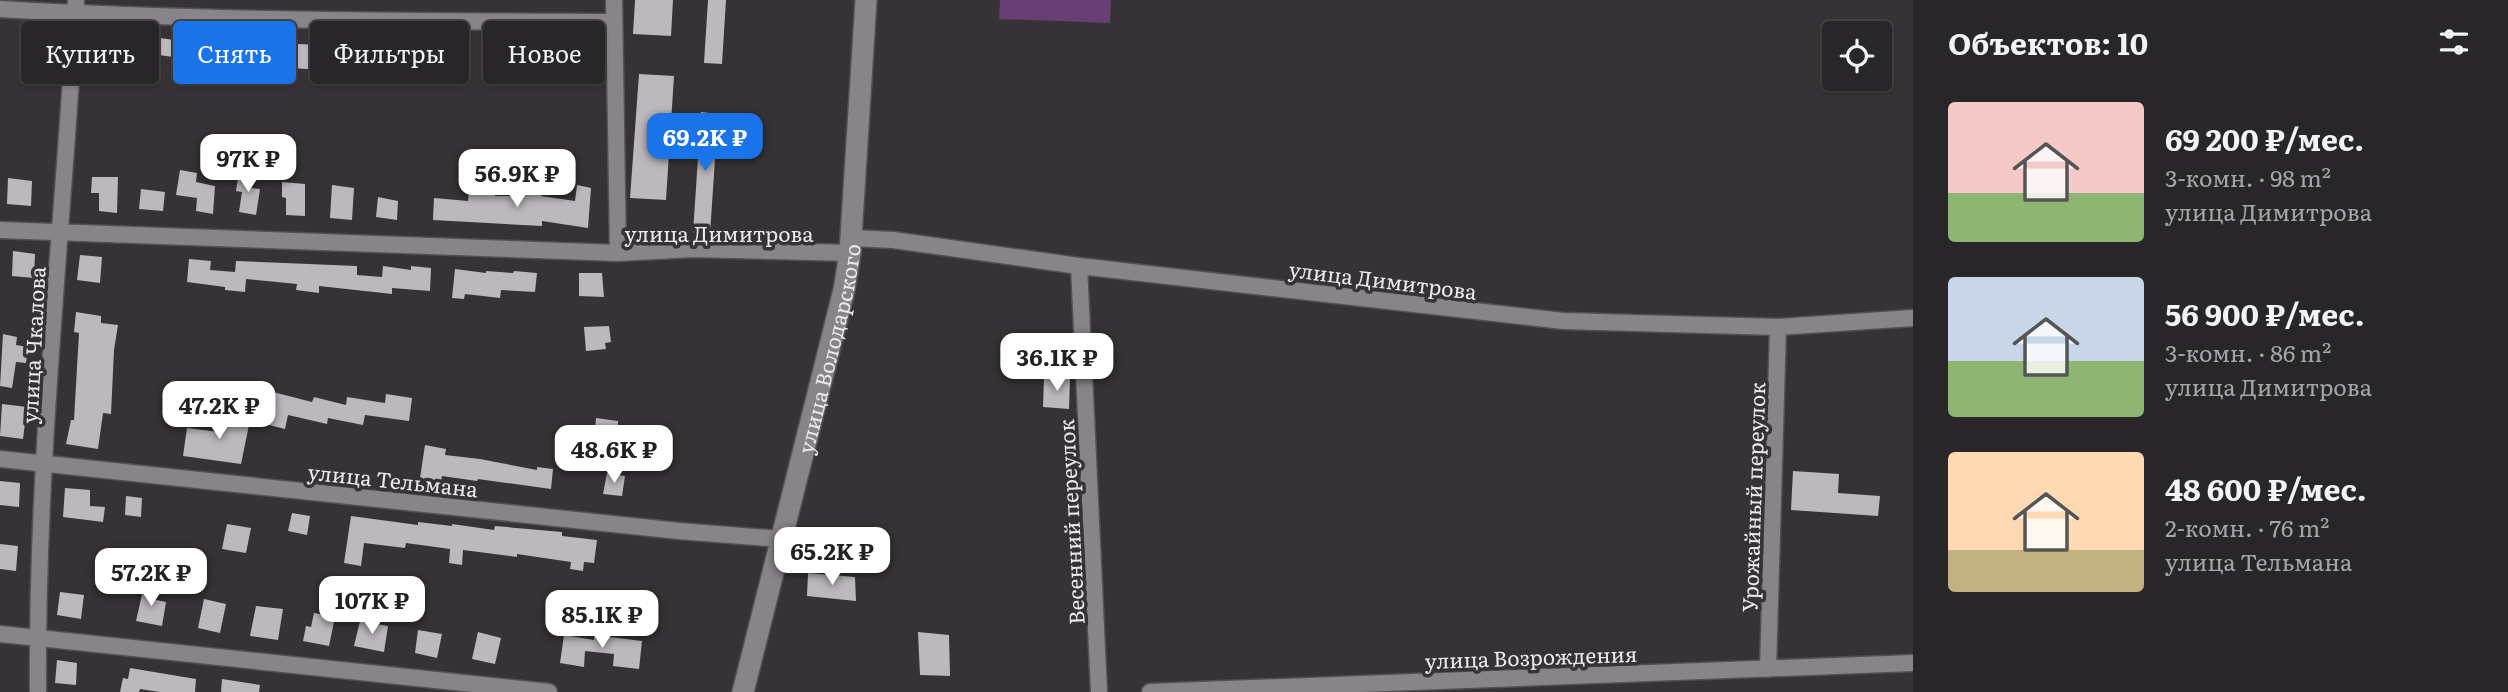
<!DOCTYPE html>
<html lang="ru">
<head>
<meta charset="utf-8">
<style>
	body { margin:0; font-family:Literata,serif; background:#343234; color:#f1f3f6; height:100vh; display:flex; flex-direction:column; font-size:26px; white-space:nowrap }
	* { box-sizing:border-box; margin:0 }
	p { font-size:23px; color:#a5a5a8 }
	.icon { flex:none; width:38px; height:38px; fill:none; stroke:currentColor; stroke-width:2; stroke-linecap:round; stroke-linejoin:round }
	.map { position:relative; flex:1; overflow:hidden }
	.panel { display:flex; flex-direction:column; background:#282628; width:595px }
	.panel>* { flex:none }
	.guide { position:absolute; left:21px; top:21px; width:665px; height:63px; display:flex; gap:14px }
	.controls { position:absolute; left:1822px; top:21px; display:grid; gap:14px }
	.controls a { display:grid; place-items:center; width:70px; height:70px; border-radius:7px; background:#282628; box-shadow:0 2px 5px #0004,0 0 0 2px #444345; font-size:35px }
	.price { position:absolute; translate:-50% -60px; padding:0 16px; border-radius:14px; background:#fff; color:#222; font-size:23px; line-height:46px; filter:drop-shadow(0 2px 4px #0008) }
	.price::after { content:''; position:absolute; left:50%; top:42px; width:21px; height:16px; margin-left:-10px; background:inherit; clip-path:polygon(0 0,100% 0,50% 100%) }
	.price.active { background:#1a73e8; color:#fff }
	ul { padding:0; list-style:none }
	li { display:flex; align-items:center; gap:21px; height:175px; padding:0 35px }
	li span { display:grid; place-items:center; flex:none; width:196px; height:140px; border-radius:7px; color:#555 }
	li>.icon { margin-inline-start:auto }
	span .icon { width:84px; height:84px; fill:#fffc; stroke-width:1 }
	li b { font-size:30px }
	h2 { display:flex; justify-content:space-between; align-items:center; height:84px; padding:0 35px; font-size:30px }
	.chip { padding:0 24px; border-radius:7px; background:#282628; box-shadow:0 2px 5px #0004,0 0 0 2px #444345; font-size:24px; line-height:63px }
	.chip.active { background:#1a73e8; color:#fff }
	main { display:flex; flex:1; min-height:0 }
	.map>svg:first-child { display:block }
</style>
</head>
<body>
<main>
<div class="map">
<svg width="1913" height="692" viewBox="0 0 1913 692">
	<rect width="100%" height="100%" fill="#363236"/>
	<path fill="#683f73" d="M 1000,0 L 1111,0 L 1110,23 L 999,19 Z"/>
	<path fill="#bcb8bd" d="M 635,0 L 673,0 L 671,36 L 633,34 Z
		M 708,0 L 726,0 L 722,64 L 704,63 Z
		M 160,38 L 181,41 L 180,58 L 159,55 Z
		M 89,40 L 108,42 L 108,54 L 88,53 Z
		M 207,42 L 249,46 L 249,42 L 346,46 L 344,73 L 351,73 L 351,85 L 322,85 L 323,70 L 275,67 L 275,69 L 263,68 L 263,79 L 248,77 L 248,65 L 219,62 L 217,80 L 205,79 Z
		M 395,43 L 466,48 L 467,67 L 454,67 L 454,76 L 442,75 L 442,71 L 407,68 L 407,80 L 395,79 Z
		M 502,47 L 564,50 L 563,77 L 500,73 Z
		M 639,74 L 674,76 L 666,200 L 630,198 Z
		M 701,112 L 718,114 L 710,234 L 693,233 Z
		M 180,170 L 197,173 L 196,182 L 215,186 L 213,214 L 196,211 L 197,198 L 176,195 Z
		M 239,171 L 252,173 L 250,188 L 260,189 L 256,215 L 239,212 L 242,192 L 236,191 Z
		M 92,177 L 118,177 L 117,213 L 99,211 L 99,193 L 91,193 Z
		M 8,178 L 32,181 L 31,206 L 7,204 Z
		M 282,182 L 305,184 L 305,216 L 286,215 L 286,198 L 282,197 Z
		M 332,185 L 354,188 L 352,220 L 330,218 Z
		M 522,185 L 542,186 L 541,196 L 575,201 L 577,185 L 591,188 L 588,228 L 542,221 L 542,226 L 433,220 L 434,198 L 468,201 L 469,191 L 495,193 L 495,196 L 522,196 Z
		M 141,189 L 165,192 L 163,211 L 139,209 Z
		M 378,197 L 398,201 L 397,220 L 376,217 Z
		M 13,251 L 35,254 L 34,278 L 12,276 Z
		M 80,255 L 102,257 L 100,283 L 77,280 Z
		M 189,259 L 211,261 L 210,270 L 235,272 L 236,261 L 357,266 L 357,275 L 382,277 L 383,266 L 411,270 L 411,266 L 431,268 L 430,291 L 392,288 L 392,294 L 319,286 L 319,293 L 296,290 L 297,284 L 246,279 L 245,292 L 225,290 L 225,287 L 187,282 Z
		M 455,269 L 486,273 L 486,271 L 513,273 L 514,271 L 537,273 L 535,292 L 501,290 L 500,298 L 465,294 L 464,299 L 452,298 Z
		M 579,273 L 602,273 L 604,297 L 579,296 Z
		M 76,312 L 101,316 L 101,323 L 118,325 L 114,350 L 111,414 L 103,413 L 98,449 L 66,444 L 71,420 L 74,420 L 79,333 L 74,332 Z
		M 609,326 L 611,342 L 605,343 L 606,349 L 586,351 L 584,327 Z
		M 3,334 L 17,337 L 16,345 L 28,347 L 26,363 L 16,362 L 12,388 L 0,386 Z
		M 1044,377 L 1070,378 L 1069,409 L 1043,407 Z
		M 273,392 L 312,402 L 314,397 L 346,405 L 347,397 L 385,403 L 386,394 L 412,398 L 409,421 L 365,415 L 363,425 L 328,418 L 327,424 L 288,415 L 285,429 L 265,424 Z
		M 2,404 L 27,407 L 23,439 L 0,436 Z
		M 222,414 L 250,420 L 241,464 L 183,456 L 187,428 L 219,432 Z
		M 596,418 L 618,421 L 618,443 L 594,441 Z
		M 425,445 L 446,449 L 445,455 L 480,459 L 537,470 L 537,467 L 553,469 L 551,489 L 478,479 L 477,481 L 442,476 L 441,482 L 420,478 Z
		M 1793,471 L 1839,474 L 1838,493 L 1880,496 L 1878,516 L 1791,510 Z
		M 607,473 L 625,476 L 622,496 L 603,494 Z
		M 0,481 L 20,483 L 19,507 L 0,505 Z
		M 65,488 L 90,490 L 90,506 L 105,507 L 103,522 L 63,517 Z
		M 126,496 L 142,498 L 141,517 L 125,515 Z
		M 292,513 L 310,516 L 307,535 L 288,531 Z
		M 351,516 L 418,525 L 418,522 L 452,526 L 452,524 L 494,530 L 495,526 L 562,532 L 562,536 L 597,540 L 594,563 L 584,562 L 583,571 L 570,569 L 571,562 L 517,554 L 517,557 L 463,550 L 462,565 L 449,563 L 450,549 L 406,543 L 405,548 L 364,543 L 361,566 L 344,563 Z
		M 227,524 L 251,528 L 246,553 L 222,549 Z
		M 844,543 L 865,544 L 866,570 L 845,569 Z
		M 0,544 L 18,546 L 16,571 L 0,569 Z
		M 808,573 L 855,577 L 856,601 L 807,596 Z
		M 144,586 L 158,589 L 156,600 L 166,602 L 162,626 L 136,621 Z
		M 60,592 L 84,595 L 81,619 L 57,615 Z
		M 204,599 L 226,604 L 220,633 L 198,628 Z
		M 256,606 L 283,609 L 278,640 L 250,636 Z
		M 314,613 L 335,617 L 329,646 L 303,641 L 306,626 L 311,627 Z
		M 360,621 L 388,626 L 384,652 L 354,646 Z
		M 418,630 L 442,634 L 437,658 L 415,653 Z
		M 478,632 L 501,638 L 495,664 L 472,659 Z
		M 918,632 L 949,635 L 950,676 L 920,675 Z
		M 564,635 L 594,640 L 594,635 L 642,641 L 639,669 L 613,666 L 614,654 L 585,651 L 584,667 L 560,663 Z
		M 57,660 L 77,663 L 76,685 L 55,683 Z
		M 130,668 L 196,679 L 195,692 L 160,692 L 140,689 L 139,692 L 120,692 L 123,678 L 128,679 Z
		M 222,679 L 260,685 L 259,692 L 221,692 Z"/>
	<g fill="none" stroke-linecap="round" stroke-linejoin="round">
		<g stroke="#535054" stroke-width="19">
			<path id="street" d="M 614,0 L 618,253
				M 0,9 C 204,21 408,21 613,22
				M 0,230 L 618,253 L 692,249 L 850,253
				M 851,238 L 893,240 L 1079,266 L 1563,321 L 1778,327 L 1913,318
				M 1079,266 L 1099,692
				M 0,459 L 679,531 L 781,539
				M 0,634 L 549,692
				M 1768,669 L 1778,327
				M 38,692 C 36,461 63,230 76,0
				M 1150,692 L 1913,663"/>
		</g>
		<g stroke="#535054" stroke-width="24">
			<g id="secondary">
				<path id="s1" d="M 743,692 L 844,290 L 850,253 L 866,0"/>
			</g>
		</g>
		<use href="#street" stroke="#888489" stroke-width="16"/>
		<use href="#secondary" stroke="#888489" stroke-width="21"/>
	</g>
	<g text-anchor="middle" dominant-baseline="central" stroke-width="7" stroke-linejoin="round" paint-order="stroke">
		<g font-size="21" fill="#ebe9ec" stroke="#363236">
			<text x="719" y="232">улица Димитрова</text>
			<text transform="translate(1383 279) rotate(7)">улица Димитрова</text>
			<text transform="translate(32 345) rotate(-87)">улица Чкалова</text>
			<text stroke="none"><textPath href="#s1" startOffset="354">улица Володарского</textPath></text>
			<text transform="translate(393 479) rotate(6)">улица Тельмана</text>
			<text transform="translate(1752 497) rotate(-88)">Урожайный переулок</text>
			<text transform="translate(1070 522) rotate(-93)">Весенний переулок</text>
			<text transform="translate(1531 656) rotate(-2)">улица Возрождения</text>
		</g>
	</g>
</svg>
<div class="controls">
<a><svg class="icon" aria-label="locate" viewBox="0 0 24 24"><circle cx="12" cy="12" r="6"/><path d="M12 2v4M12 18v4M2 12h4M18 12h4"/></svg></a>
</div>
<b class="price active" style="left:705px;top:173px">69.2K ₽</b>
<b class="price" style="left:248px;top:194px">97K ₽</b>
<b class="price" style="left:517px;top:209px">56.9K ₽</b>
<b class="price" style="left:1057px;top:393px">36.1K ₽</b>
<b class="price" style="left:219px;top:441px">47.2K ₽</b>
<b class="price" style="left:614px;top:485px">48.6K ₽</b>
<b class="price" style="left:832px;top:587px">65.2K ₽</b>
<b class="price" style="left:151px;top:608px">57.2K ₽</b>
<b class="price" style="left:372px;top:636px">107K ₽</b>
<b class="price" style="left:602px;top:650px">85.1K ₽</b>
<div class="guide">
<a class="chip">Купить</a>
<a class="chip active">Снять</a>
<a class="chip">Фильтры</a>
<a class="chip">Новое</a>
</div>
</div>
<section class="panel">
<h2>Объектов: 10<svg class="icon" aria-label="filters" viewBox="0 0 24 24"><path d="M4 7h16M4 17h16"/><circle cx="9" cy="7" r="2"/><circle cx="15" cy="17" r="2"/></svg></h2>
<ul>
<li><span style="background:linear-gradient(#f6c9c9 65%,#8fb573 0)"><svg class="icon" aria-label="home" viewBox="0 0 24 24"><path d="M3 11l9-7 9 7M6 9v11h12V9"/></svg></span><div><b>69 200 ₽/мес.</b><p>3-комн. · 98 m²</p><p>улица Димитрова</p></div></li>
<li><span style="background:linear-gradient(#c9d6e8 60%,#8fb573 0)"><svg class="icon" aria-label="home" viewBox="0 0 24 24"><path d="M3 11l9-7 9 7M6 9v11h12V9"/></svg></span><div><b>56 900 ₽/мес.</b><p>3-комн. · 86 m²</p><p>улица Димитрова</p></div></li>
<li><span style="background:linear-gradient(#ffd9b3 70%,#c2b280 0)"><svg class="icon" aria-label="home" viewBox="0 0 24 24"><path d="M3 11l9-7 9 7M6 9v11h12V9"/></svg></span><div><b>48 600 ₽/мес.</b><p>2-комн. · 76 m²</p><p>улица Тельмана</p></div></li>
</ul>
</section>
</main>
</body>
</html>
